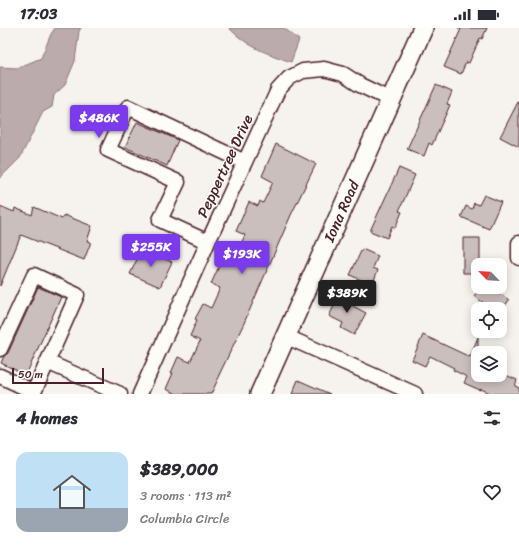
<!DOCTYPE html>
<html lang="en">
<head>
<meta charset="utf-8">
<style>
	body { margin:0; font-family:Sriracha,sans-serif; background:#f7f7f7; color:#2b2b33; height:100vh; display:flex; flex-direction:column; font-size:15px; white-space:nowrap }
	* { box-sizing:border-box; margin:0 }
	p { font-size:13px; color:#7c7c81 }
	.icon { flex:none; width:22px; height:22px; fill:none; stroke:currentColor; stroke-width:2; stroke-linecap:round; stroke-linejoin:round }
	.map { position:relative; height:366px; overflow:hidden }
	.panel { display:flex; flex-direction:column; background:#fff; flex:1 }
	.panel>* { flex:none }
	.needle { width:26px; rotate:295deg }
	.fabs { position:absolute; left:471px; top:230px; display:grid; gap:8px }
	.fabs a { display:grid; place-items:center; width:36px; height:36px; border-radius:8px; background:#fff; box-shadow:0 2px 10px #0003; font-size:20px }
	.scale { position:absolute; left:12px; bottom:10px; width:92px; box-sizing:border-box; padding-left:4px; border:2px solid #4a1f2b; border-top:0; font-size:11px; line-height:14px; white-space:nowrap; color:#4a1f2b; -webkit-text-stroke:3px #fdfcf7; paint-order:stroke }
	.price { position:absolute; translate:-50% -34px; padding:0 9px; border-radius:4px; background:#7c3aed; color:#fff; font-size:13px; line-height:26px; filter:drop-shadow(0 1px 2px #0008) }
	.price::after { content:''; position:absolute; left:50%; top:24px; width:12px; height:9px; margin-left:-6px; background:inherit; clip-path:polygon(0 0,100% 0,50% 100%) }
	.price.on { background:#222; color:#fff }
	ul { padding:0; list-style:none }
	li { display:flex; align-items:center; gap:12px; height:100px; padding:0 16px }
	li span { display:grid; place-items:center; flex:none; width:112px; height:80px; border-radius:12px; color:#555 }
	li>.icon { margin-inline-start:auto }
	span .icon { width:48px; height:48px; fill:#fffc; stroke-width:1 }
	li b { font-size:17px }
	h2 { display:flex; justify-content:space-between; align-items:center; height:48px; padding:0 16px; font-size:17px }
	.status { display:flex; justify-content:space-between; align-items:center; height:28px; padding:0 20px; background:#fff; direction:ltr }
	.status svg { height:11px; fill:currentColor }
	.map>svg:first-child { display:block }
</style>
</head>
<body>
<div class="status"><b>17:03</b><svg viewBox="0 0 49 12"><path d="M0 12V9h3v3zM5 12V6h3v6zM10 12V3h3v9zM15 12V0h3v12zM26 1h20v11H26zM47 4h2v5h-2z"/></svg></div>
<div class="map">
<svg width="519" height="366" viewBox="0 0 519 366">
	<rect width="100%" height="100%" fill="#f6f3ef"/>
	<filter id="ink" filterUnits="userSpaceOnUse"><feTurbulence type="fractalNoise" baseFrequency=".025" numOctaves="2"/><feDisplacementMap in="SourceGraphic" scale="8" xChannelSelector="R" yChannelSelector="G"/><feConvolveMatrix kernelMatrix="1 2 1 2 8 2 1 2 1" color-interpolation-filters="sRGB"/></filter>
	<g filter="url(#ink)">
		<path fill="#bbabac" stroke="#8e7378" d="M 55,0 L 81,0 L 79,3 L 75,33 L 65,57 L 54,67 L 52,79 L 43,84 L 20,130 L 0,150 L 0,39 L 17,40 L 41,30 L 51,6 Z
			M 229,0 L 284,0 L 299,12 L 291,34 C 266,25 249,20 229,0 Z"/>
		<path fill="#cbbfbe" stroke="#4a1f2b" d="M 458,0 L 487,0 L 482,11 L 480,10 L 469,35 L 466,34 L 461,46 L 444,39 L 461,1 Z
			M 436,57 L 452,64 L 447,76 L 450,77 L 432,117 L 429,115 L 424,128 L 407,121 Z
			M 519,72 L 519,119 L 500,109 Z
			M 137,94 L 178,112 L 167,138 L 125,119 Z
			M 276,116 L 316,136 L 291,187 L 244,295 L 219,347 L 220,347 L 211,366 L 177,366 L 166,361 L 173,345 L 171,345 L 178,329 L 190,334 L 200,313 L 190,308 L 197,292 L 195,291 L 203,276 L 211,280 L 220,260 L 211,256 L 224,227 L 234,231 L 236,227 L 245,207 L 236,203 L 249,174 L 258,178 L 260,173 L 263,175 L 273,154 L 262,148 Z
			M 399,140 L 415,147 L 399,183 L 402,184 L 395,200 L 392,198 L 387,210 L 370,203 Z
			M 484,167 L 501,174 L 489,201 L 461,189 L 466,178 L 472,181 L 474,175 L 479,177 Z
			M 0,178 L 14,184 L 15,180 L 32,187 L 34,179 L 62,191 L 64,187 L 92,198 L 87,213 L 91,214 L 84,232 L 21,207 L 0,258 Z
			M 463,210 L 480,210 L 480,237 L 478,237 L 478,245 L 463,245 Z
			M 142,221 L 172,234 L 160,259 L 130,246 Z
			M 362,221 L 378,228 L 373,240 L 378,242 L 372,257 L 350,247 Z
			M 38,259 L 61,269 L 26,347 L 1,335 L 4,328 L 8,325 Z
			M 481,259 L 491,259 L 509,272 L 503,281 L 481,281 L 485,276 L 474,268 Z
			M 340,266 L 355,273 L 353,278 L 366,285 L 354,307 L 341,300 L 343,295 L 329,288 Z
			M 423,307 L 470,329 L 478,309 L 478,347 L 500,347 L 501,345 L 517,352 L 515,358 L 519,360 L 519,366 L 492,366 L 481,361 L 480,362 L 464,355 L 467,349 L 453,342 L 454,340 L 430,328 L 425,338 L 412,332 Z
			M 298,352 L 330,366 L 292,366 Z"/>
		<g fill="none" stroke-linecap="round" stroke-linejoin="round">
			<g stroke="#4a1f2b" stroke-width="17">
				<path id="street" d="M 208,214 L 160,192 L 178,154 L 108,122 L 128,79 L 245,134
					M 519,215 L 519,230
					M 285,308 L 415,366
					M 0,321 L 34,247 L 77,267 L 34,364 L 0,348
					M 47,334 L 120,366
					M 140,366 L 208,214 L 278,62 L 289,50 L 303,43 L 324,41 L 343,46 L 360,57 L 391,72"/>
			</g>
			<g stroke="#4a1f2b" stroke-width="22">
				<g id="secondary">
					<path id="s1" d="M 260,366 L 423,0"/>
				</g>
			</g>
			<use href="#street" stroke="#fdfcf7" stroke-width="14"/>
			<use href="#secondary" stroke="#fdfcf7" stroke-width="19"/>
		</g>
	</g>
	<g text-anchor="middle" dominant-baseline="central" stroke-width="3" stroke-linejoin="round" paint-order="stroke">
		<g font-size="15" fill="#4a1f2b" stroke="#fdfcf7">
			<text transform="translate(225 138) rotate(-65)">Peppertree Drive</text>
			<text stroke="none"><textPath href="#s1" startOffset="200">Iona Road</textPath></text>
		</g>
	</g>
</svg>
<div class="fabs">
<a><svg class="needle" viewBox="-14 -14 28 28"><path d="M0-13l5 13h-10z" fill="#e53935"/><path d="M0 13l5-13h-10z" fill="#7c7c81"/></svg></a>
<a><svg class="icon" aria-label="locate" viewBox="0 0 24 24"><circle cx="12" cy="12" r="6"/><path d="M12 2v4M12 18v4M2 12h4M18 12h4"/></svg></a>
<a><svg class="icon" aria-label="layers" viewBox="0 0 24 24"><path d="M12 4l9 5-9 5-9-5zM3 14l9 5 9-5"/></svg></a>
</div>
<div class="scale">50 m</div>
<b class="price" style="left:99px;top:111px">$486K</b>
<b class="price" style="left:151px;top:240px">$255K</b>
<b class="price" style="left:242px;top:247px">$193K</b>
<b class="price on" style="left:347px;top:286px">$389K</b>
</div>
<section class="panel">
<h2>4 homes<svg class="icon" aria-label="filters" viewBox="0 0 24 24"><path d="M4 7h16M4 17h16"/><circle cx="9" cy="7" r="2"/><circle cx="15" cy="17" r="2"/></svg></h2>
<ul>
<li><span style="background:linear-gradient(#bfe0f5 70%,#9aa5b1 0)"><svg class="icon" aria-label="home" viewBox="0 0 24 24"><path d="M3 11l9-7 9 7M6 9v11h12V9"/></svg></span><div><b>$389,000</b><p>3 rooms · 113 m²</p><p>Columbia Circle</p></div><svg class="icon" aria-label="heart" viewBox="0 0 24 24"><path d="M12 20l-8-8c-3-5 5-10 8-4 3-6 11-1 8 4z"/></svg></li>
</ul>
</section>
</body>
</html>
